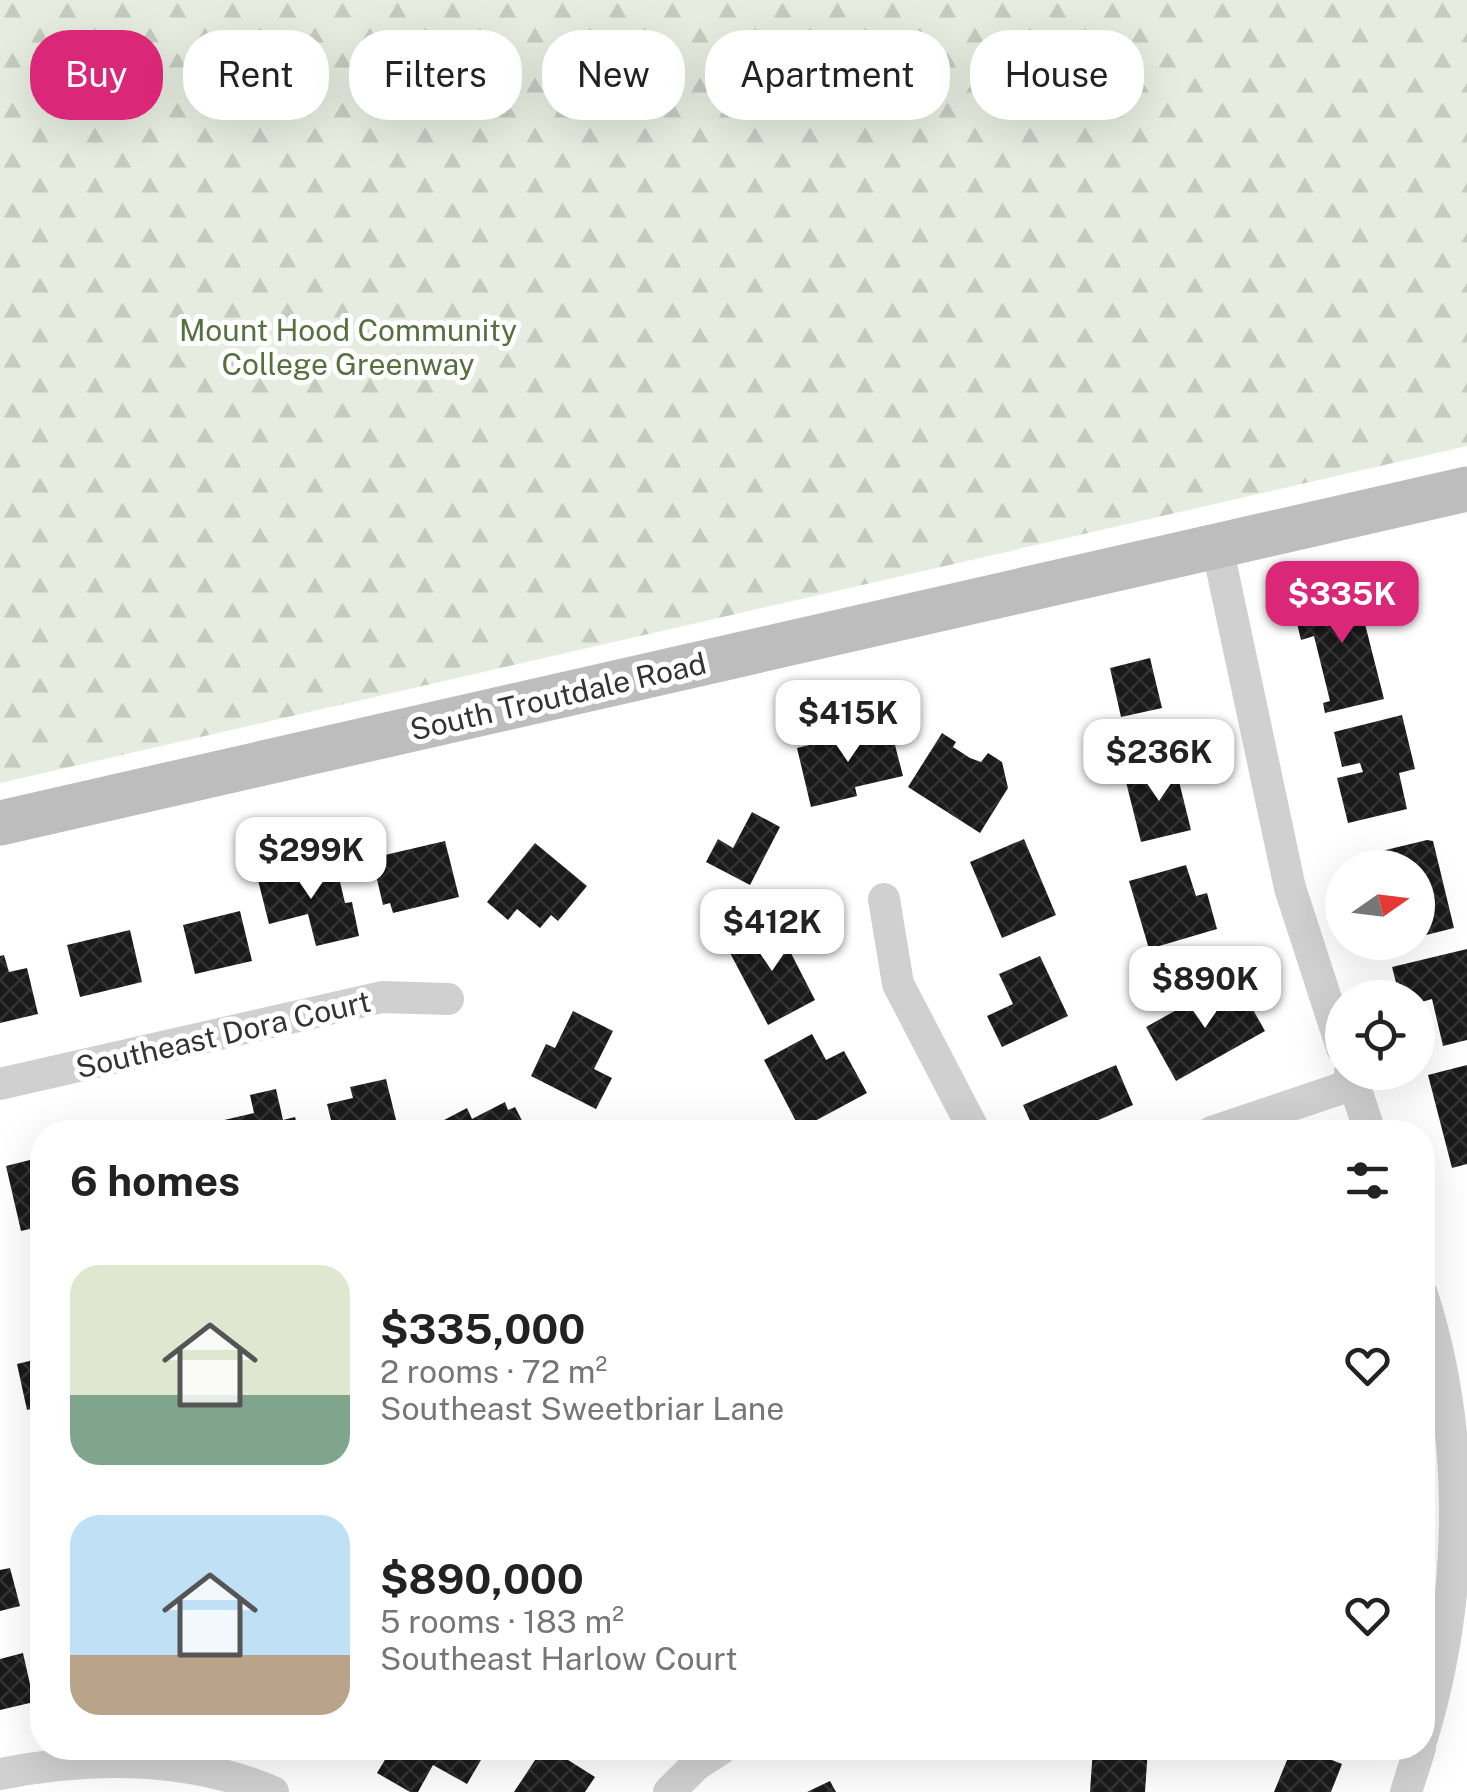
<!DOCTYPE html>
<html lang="en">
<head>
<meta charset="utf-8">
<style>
	body { margin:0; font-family:"Public Sans",sans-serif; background:#f2f2f2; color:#222; height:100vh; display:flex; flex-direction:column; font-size:38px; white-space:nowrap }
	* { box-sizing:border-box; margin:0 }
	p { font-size:32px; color:#767676 }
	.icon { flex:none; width:55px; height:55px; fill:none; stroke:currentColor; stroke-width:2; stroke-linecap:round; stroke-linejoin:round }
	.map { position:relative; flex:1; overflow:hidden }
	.details { position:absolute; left:30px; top:1120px; width:1405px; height:640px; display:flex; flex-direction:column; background:#fff; border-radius:40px; box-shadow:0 10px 40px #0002 }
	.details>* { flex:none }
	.guide { position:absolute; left:30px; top:30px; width:1408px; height:90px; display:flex; gap:20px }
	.needle { width:65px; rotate:76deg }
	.tools { position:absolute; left:1325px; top:850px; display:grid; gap:20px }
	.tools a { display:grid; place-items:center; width:110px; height:110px; border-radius:50%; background:#fff; box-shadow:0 10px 40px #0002; font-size:50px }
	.price { position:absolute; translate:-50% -85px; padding:0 22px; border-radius:20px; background:#fff; color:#222; font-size:32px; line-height:65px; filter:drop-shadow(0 2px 5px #0008) }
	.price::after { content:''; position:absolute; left:50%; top:60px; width:30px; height:22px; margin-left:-15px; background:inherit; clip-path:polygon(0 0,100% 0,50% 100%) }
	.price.active { background:#db2777; color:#fff }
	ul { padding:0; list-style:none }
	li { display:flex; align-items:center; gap:30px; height:250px; padding:0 40px }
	li span { display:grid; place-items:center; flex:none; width:280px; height:200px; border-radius:30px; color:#555 }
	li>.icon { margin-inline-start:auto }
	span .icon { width:120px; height:120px; fill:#fffc; stroke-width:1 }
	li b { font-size:42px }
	h2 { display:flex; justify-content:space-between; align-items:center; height:120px; padding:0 40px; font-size:42px }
	.tag { padding:0 35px; border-radius:40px; background:#fff; box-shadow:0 10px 40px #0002; font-size:35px; line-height:90px }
	.tag.active { background:#db2777; color:#fff }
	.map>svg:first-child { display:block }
</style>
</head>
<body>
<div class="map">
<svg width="1467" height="1792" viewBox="0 0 1467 1792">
	<defs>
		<pattern id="forest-firs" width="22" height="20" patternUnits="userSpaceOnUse" patternTransform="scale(2.5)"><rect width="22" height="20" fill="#e6ecdf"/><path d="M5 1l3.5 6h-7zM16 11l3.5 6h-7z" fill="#c6cbc0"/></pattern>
		<pattern id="building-cross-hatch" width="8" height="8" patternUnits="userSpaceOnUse" patternTransform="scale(2.5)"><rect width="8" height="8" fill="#1a1a1a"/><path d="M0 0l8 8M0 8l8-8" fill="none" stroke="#333"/></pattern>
	</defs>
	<rect width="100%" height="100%" fill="#fff"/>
	<path fill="url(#forest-firs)" d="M 0,0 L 1467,0 L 1467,446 L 0,783 Z"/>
	<path fill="url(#building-cross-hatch)" d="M 1364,586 L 1373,622 L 1365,624 L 1384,699 L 1325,713 L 1323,703 L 1330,701 L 1314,636 L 1301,640 L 1292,603 Z
		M 1150,658 L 1162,708 L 1121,717 L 1110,668 Z
		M 1402,715 L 1415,769 L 1399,773 L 1407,809 L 1348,823 L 1337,778 L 1363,772 L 1360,763 L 1342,767 L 1334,732 Z
		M 890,726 L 903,776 L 855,787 L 857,796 L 811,807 L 797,748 Z
		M 942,733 L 956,742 L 953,747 L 970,758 L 981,762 L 988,753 L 1002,762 L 1008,788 L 980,833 L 908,787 Z
		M 1173,757 L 1191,830 L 1141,842 L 1126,782 L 1162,773 L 1159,761 Z
		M 752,812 L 780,827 L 750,885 L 706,862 L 718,839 L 733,848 Z
		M 1024,839 L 1056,915 L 1002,938 L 970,862 Z
		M 1427,840 L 1433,841 L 1454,928 L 1418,937 L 1418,868 L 1372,868 L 1369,854 Z
		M 445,841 L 459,897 L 393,913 L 390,903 L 383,905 L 372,858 Z
		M 535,843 L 587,886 L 558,921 L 551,915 L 540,928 L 517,909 L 508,920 L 487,902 Z
		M 335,861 L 345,903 L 352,902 L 359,936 L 316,946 L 308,914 L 269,924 L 258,880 Z
		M 1186,865 L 1196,896 L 1207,893 L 1217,929 L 1149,949 L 1129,881 Z
		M 240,911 L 252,961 L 195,974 L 183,925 Z
		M 776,924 L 815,1000 L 768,1025 L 728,949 Z
		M 130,930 L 142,982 L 80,997 L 67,945 Z
		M 1467,949 L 1467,1040 L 1443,1046 L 1432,999 L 1418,1003 L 1418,998 L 1400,998 L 1392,967 Z
		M 4,955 L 9,972 L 27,968 L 38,1014 L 0,1023 L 0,956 Z
		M 1040,956 L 1068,1016 L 1002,1047 L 987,1016 L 1013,1004 L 999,974 Z
		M 1238,983 L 1265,1031 L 1176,1081 L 1146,1027 L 1198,998 L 1202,1004 Z
		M 573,1011 L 613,1031 L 594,1069 L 612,1078 L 596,1109 L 531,1076 L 546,1044 L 555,1048 Z
		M 812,1034 L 826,1060 L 844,1051 L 867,1093 L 800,1129 L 764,1060 Z
		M 1116,1065 L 1133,1105 L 1071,1132 L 1035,1132 L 1023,1105 Z
		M 1467,1065 L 1467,1164 L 1452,1168 L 1428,1075 Z
		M 386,1079 L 399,1132 L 334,1132 L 327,1104 L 353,1098 L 350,1087 Z
		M 276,1089 L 283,1120 L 295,1117 L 299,1132 L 205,1132 L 203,1125 L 254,1113 L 250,1095 Z
		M 505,1102 L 508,1110 L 515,1107 L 528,1132 L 429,1132 L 427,1129 L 467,1108 L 472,1119 Z
		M 887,1120 L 894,1132 L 863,1132 Z
		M 180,1125 L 181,1132 L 154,1132 L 154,1131 Z
		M 42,1157 L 42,1226 L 21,1231 L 6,1166 Z
		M 42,1358 L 42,1406 L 27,1410 L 17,1364 Z
		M 10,1568 L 20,1606 L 0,1611 L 0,1570 Z
		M 23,1653 L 34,1702 L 0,1710 L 0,1659 Z
		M 392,1748 L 488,1748 L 467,1784 L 433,1765 L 418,1792 L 410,1792 L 377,1773 Z
		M 543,1748 L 549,1748 L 595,1777 L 585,1792 L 514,1792 Z
		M 608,1748 L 629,1748 L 619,1758 Z
		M 1093,1748 L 1148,1748 L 1145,1792 L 1090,1792 Z
		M 1292,1748 L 1301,1748 L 1342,1764 L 1331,1792 L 1274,1792 Z
		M 830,1781 L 836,1792 L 807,1792 Z"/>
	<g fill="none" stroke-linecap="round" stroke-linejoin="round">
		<path stroke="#d0d0d0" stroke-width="32" d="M 1217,546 L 1290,888 L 1342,1048
			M 884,899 L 898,984 L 975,1132
			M 1350,1072 L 1370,1132
			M 0,1084 L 382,997 L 448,999
			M 1212,1132 L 1354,1084
			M 1422,1294 C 1467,1434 1465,1597 1422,1738
			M 0,1774 C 92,1756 186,1755 273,1792
			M 669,1792 L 696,1765 L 722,1748
			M 1406,1792 L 1420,1748"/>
		<path stroke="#bdbdbd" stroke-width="45" d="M 0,823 L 1467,489"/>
	</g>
	<g text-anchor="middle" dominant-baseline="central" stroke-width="10" stroke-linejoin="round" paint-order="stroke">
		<g font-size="30" fill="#56703f" stroke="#fff">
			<text x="348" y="330">Mount Hood Community<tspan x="348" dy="34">College Greenway</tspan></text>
		</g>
		<g font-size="30" fill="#333" stroke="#fff">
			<text transform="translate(558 696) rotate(-13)">South Troutdale Road</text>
			<text transform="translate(223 1034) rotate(-13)">Southeast Dora Court</text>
		</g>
	</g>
</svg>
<div class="tools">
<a><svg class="needle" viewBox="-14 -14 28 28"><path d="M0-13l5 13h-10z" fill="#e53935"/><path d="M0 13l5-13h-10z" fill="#767676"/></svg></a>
<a><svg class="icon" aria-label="locate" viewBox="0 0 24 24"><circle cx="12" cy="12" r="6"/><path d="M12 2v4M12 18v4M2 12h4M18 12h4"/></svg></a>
</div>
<b class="price active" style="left:1342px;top:646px">$335K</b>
<b class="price" style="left:848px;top:765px">$415K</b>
<b class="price" style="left:1159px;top:804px">$236K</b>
<b class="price" style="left:311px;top:902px">$299K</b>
<b class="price" style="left:772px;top:974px">$412K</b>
<b class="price" style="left:1205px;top:1031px">$890K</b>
<div class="guide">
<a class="tag active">Buy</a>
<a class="tag">Rent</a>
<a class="tag">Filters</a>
<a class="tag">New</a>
<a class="tag">Apartment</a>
<a class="tag">House</a>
</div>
<section class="details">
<h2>6 homes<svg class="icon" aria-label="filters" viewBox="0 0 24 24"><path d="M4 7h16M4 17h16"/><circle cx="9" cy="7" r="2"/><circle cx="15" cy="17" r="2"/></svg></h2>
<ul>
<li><span style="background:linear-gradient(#dfe7d0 65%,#7fa58c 0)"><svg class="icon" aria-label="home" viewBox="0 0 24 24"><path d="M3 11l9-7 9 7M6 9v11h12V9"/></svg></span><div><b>$335,000</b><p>2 rooms · 72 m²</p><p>Southeast Sweetbriar Lane</p></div><svg class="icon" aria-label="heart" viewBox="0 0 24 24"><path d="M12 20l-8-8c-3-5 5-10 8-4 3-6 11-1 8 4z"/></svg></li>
<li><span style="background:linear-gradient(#bfe0f5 70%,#b9a48a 0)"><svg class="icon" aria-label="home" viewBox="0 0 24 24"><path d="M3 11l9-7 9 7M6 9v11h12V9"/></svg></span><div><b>$890,000</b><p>5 rooms · 183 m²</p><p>Southeast Harlow Court</p></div><svg class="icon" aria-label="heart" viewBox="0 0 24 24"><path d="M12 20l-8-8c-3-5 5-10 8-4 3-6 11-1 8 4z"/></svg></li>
</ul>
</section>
</div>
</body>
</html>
